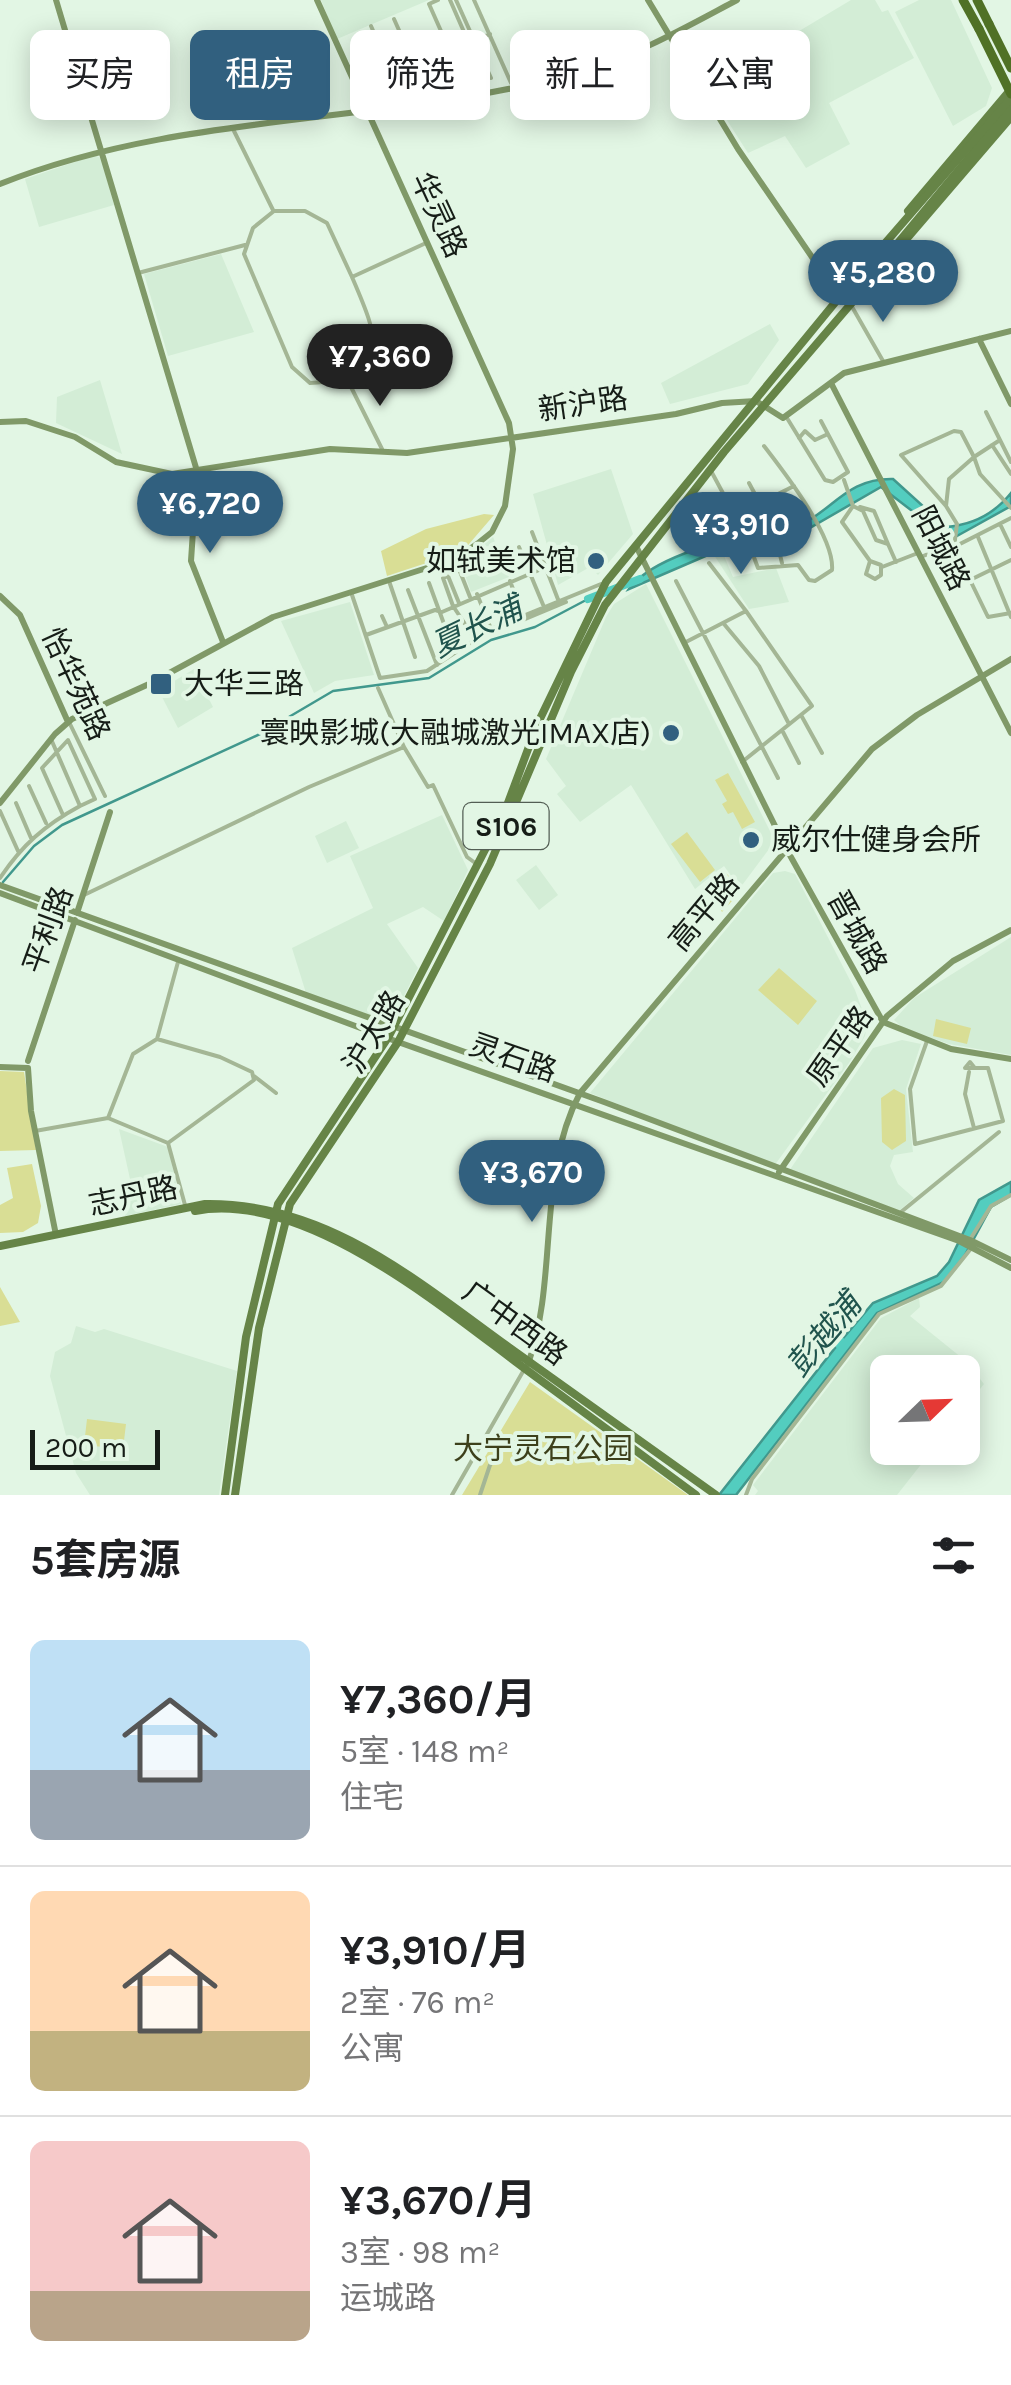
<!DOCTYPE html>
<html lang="zh">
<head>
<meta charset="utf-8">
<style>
	body { margin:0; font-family:Karla,"Noto Sans SC",sans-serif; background:#f6f6f6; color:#202124; height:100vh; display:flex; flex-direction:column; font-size:38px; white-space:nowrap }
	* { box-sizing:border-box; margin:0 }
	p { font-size:32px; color:#757577 }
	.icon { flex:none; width:55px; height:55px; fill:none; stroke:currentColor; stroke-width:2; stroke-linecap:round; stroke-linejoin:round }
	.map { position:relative; height:1495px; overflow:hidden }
	.sheet { display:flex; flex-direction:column; background:#fff; flex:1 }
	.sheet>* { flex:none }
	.banner { position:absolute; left:30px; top:30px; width:952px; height:90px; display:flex; gap:20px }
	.needle { width:65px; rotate:67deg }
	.tools { position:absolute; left:870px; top:1355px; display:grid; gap:20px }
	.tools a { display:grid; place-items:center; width:110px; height:110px; border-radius:15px; background:#fff; box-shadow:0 5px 25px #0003; font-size:50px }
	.scale { position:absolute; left:30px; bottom:25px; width:130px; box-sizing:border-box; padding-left:10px; border:5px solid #161d17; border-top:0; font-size:28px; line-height:35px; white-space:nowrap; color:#161d17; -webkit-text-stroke:8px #e2f6e4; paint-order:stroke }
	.price { position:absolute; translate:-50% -85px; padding:0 22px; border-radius:35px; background:#31607f; color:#fff; font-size:32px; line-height:65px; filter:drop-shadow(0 2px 5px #0008) }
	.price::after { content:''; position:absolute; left:50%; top:60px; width:30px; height:22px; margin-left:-15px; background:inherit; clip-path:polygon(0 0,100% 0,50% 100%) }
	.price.selected { background:#222; color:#fff }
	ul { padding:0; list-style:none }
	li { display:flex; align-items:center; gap:30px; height:250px; padding:0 30px }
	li+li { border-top:2px solid #e0e0e0 }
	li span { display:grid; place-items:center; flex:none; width:280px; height:200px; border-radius:15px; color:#555 }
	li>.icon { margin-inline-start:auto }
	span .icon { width:120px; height:120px; fill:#fffc; stroke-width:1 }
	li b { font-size:42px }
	h2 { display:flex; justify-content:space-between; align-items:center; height:120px; padding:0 30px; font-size:42px }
	.tag { padding:0 35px; border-radius:15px; background:#fff; box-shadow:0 5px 25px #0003; font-size:35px; line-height:90px }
	.tag.selected { background:#31607f; color:#fff }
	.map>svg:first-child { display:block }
</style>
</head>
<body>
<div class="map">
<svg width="1011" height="1495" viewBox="0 0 1011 1495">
	<rect width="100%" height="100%" fill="#e2f6e4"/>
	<path fill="#d3edd6" d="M 321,0 L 429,0 L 337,39 Z
		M 851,0 L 875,0 L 882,12 L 888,10 L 914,58 L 829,103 L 850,144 L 806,168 L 785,136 L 748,153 L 723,114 L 769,87 L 754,58 Z
		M 919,0 L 951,0 L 992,88 L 986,106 L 953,126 L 895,12 Z
		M 95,155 L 101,158 L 114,205 L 39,227 L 25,179 Z
		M 221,254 L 254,332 L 168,356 L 144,274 Z
		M 770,324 L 779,340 L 748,384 L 670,404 L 661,383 Z
		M 100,380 L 122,454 L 56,423 L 57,397 Z
		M 611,469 L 633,534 L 598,575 L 590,567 L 558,585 L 533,494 Z
		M 493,537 L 509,577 L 471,592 L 461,564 Z
		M 722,551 L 733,577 L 776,568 L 789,602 L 749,609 L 714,555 Z
		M 646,584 L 775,841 L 740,888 L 724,866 L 695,889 L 631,785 L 580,822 L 557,794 L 566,786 L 546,759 L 606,617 L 614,604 Z
		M 350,602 L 374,675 L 335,681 L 314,693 L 281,621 Z
		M 194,669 L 213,707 L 178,728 L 162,697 L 169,692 L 166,686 Z
		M 442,815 L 468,870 L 444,921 L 423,907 L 387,924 L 418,968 L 391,1022 L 306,993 L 292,948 L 373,908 L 350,856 Z
		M 346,821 L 359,848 L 327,863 L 315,836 Z
		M 536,865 L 558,895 L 539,910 L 516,880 Z
		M 785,871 L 795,874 L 818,918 L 855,990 L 867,1023 L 865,1036 L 849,1063 L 774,1166 L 590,1093 L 773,873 Z
		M 1011,937 L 1011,1055 L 949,1044 L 903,1028 L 894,1020 L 914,998 Z
		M 902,1040 L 921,1044 L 906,1089 L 913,1152 L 894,1155 L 890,1166 L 898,1184 L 914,1198 L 900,1210 L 890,1209 L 789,1171 L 873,1048 Z
		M 119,1129 L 168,1147 L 181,1204 L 125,1216 L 121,1192 L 132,1188 Z
		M 919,1298 L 920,1307 L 910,1316 L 967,1362 L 984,1384 L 963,1411 L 962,1372 L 888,1372 L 888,1448 L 934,1448 L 897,1495 L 755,1495 L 758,1491 L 753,1485 L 881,1318 Z
		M 76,1326 L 95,1332 L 104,1329 L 237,1371 L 219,1495 L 90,1495 L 76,1473 L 50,1376 L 55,1352 L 71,1343 Z"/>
	<path fill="#d9de95" d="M 484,514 L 494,515 L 463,551 L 387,576 L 381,551 L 426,529 Z
		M 728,773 L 755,822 L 742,829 L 733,812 L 728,814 L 722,804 L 727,801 L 715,780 Z
		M 687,832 L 715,870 L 700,882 L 671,844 Z
		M 723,869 L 741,891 L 722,912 L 705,883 Z
		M 779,968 L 817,1001 L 798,1025 L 758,990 Z
		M 936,1019 L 971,1028 L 967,1044 L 933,1036 Z
		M 0,1071 L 24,1072 L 36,1150 L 0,1151 Z
		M 894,1089 L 905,1095 L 906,1141 L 892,1150 L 882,1142 L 881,1098 Z
		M 32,1164 L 41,1206 L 38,1223 L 23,1232 L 0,1233 L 0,1205 L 13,1198 L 7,1168 Z
		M 0,1287 L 20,1322 L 0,1326 Z
		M 530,1382 L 688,1495 L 462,1495 Z
		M 87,1419 L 126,1424 L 123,1449 L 84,1445 Z"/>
	<path fill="#53cdbf" stroke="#41988d" stroke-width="2.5" d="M 893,479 L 946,527 C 972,525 995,513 1011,493 L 1011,506 L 957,536 L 933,527 L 881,487 L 801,533 L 731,545 L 629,589 C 652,557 730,538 768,530 C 778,527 788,531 798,526 C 833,511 846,478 893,479 Z
		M 1011,1182 L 1011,1195 L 991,1207 L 965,1255 L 944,1282 L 877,1313 L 736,1495 L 719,1495 L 835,1348 L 824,1333 L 829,1327 L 844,1337 L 873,1303 L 937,1276 L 949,1262 L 979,1200 Z"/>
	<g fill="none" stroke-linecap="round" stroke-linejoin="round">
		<path stroke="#41988d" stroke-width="2.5" d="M 3,882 L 34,846 L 62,825 L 260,734 L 333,691 L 429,678 L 491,640 L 535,627 L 588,599"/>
		<path stroke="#53cdbf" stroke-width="8" d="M 588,599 L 640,579"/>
		<path stroke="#a4b695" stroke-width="4" d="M 438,0 L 429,4 L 464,83
			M 450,0 L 485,80
			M 456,0 L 491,78
			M 474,0 L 511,83
			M 394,19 L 410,55
			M 371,26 L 400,92
			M 428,54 L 442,87
			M 407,55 L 421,91
			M 348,70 C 396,49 438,56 490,34
			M 233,129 L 273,210
			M 138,273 L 245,245
			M 352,277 L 327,223 L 305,211 L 274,211 L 253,228 L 244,254 L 292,367 L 310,383 C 397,379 377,335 352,277 L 426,243
			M 851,305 L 883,361
			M 347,379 L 382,449
			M 986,412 L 1011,462
			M 787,418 L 825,480 L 833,482 L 848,472 L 821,421
			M 799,438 L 805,431 L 815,440 L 828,434
			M 992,445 L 1011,474
			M 710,469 L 746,536 L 758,568 L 798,565 L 809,580 L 815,581 L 832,570 C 835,537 784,472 764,446
			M 844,480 L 853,506 L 842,522 L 870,561 L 866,574 L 875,579 L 881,575 L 881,565 L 870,561
			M 749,483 L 772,526
			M 853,506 L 863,511 L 876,540 L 888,544 L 874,511 L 860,507
			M 946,506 L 901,455 L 954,431 L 961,432 L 974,457 L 1000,440
			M 1011,508 L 980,474 L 974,457 L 949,479 L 946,506 L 957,524 L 954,547 L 988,617 L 1011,613
			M 736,515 L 794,486
			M 1001,526 L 1011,547
			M 532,532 L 559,602
			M 978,537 L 1011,617
			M 776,539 L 782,563
			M 888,544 L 896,562
			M 519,547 L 544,607
			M 921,557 L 944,547 L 954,547 L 1011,518
			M 709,563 L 746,611
			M 882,567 L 918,553
			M 459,569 L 470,597
			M 389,581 L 415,657
			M 510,581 L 520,608
			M 676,581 L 778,778
			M 968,581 L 1011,560
			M 429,583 L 451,643
			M 408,590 L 437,665
			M 351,592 L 380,678 L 427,671 L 491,629 L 601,584
			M 477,594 L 491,629
			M 459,603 L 448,576 L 443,578 L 453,606 L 473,636
			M 382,616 L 387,627
			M 724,624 L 759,666 L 789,724
			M 511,625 L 566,602
			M 366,635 L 435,610 L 442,612 L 546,567
			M 684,643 L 746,611 L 812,706 L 742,762
			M 378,688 L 404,747
			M 801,715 L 822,753
			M 70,724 L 105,796
			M 783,732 L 799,763
			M 29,786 L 46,823
			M 16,803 L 31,838
			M 0,811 L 18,851
			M 63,815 L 42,768 L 68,740 L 95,799 L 80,806
			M 0,878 C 22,845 45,825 80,806 L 51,739
			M 84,895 L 309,787 L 404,747 L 428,787 L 433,785 L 467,857 L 478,865
			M 157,1039 L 220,1057 L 252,1072 L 254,1080 L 168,1143 L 108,1118 L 133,1054 L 157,1039 L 178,962
			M 927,1041 L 910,1089 L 915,1144 L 1003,1121 L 988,1068 L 965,1068 L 970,1062 L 974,1067
			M 969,1072 L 965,1094 L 974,1128
			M 254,1076 L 276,1093
			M 35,1131 L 108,1118
			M 168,1143 L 185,1205
			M 901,1212 L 999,1132
			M 971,1238 L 991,1206 L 1011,1195
			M 452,1495 L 525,1368
			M 480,1495 L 490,1465 L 508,1441
			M 746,1495 L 752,1479 L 879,1314 L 941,1286 L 973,1246"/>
		<path stroke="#809968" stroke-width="6" d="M 56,0 L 197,471 L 191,561 L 223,642
			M 648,0 L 738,149 L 840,298
			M 0,184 C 184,110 389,126 579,72 C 634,57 686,27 737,0
			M 979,339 L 1011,404
			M 831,383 L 1011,733
			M 0,422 L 26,421 L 75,437 L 116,462 L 172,474 L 330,449 L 407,453 L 676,414 L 722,403 L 756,401 L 783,418 L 844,373 L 1011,331
			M 636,546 L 787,850 L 883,1022 L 951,1049 L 1011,1059
			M 0,596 L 20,615 L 68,722
			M 0,803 L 55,734 L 72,719 L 149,684 L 273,617 L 455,559 L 477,544 L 492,532 L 505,506 L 513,449 L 509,423 L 317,0
			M 0,885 L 604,1102 L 970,1240 L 1011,1260
			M 0,893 L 398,1042 L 959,1241 L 1011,1268
			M 77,913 L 110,812
			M 28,1061 L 75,920
			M 0,1067 L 28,1068 L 31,1111 L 56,1235
			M 779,1172 L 887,1016 L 953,961 L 1011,930
			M 528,1364 C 559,1277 536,1176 580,1093 L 872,749 L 917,715 L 1011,659"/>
		<path stroke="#668447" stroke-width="8" d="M 908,211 L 1011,89
			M 887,256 L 1011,107
			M 195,1211 C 304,1190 443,1308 524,1368 C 582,1411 639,1453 696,1495
			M 0,1246 L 205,1204 C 326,1202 417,1281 510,1348 C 579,1397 648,1446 716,1495
			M 225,1495 L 246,1337 L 278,1204 L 389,1036 L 505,811 L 537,725 L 606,582 L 865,266
			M 235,1495 L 259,1328 L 290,1204 L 398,1042 L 490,864 L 571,672 L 605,605 L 724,452 L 1011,117"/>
		<path stroke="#507126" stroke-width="9" d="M 963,0 L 979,29
			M 977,0 L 989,24"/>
		<path stroke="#668447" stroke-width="8" d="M 861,271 L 1011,98"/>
		<path stroke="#507126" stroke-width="9" d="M 989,24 L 1011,68
			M 979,29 L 1011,94"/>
	</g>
	<g fill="#31607f" stroke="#e2f6e4" stroke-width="4">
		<circle cx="596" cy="561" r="10"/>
		<rect x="149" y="672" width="24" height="24" rx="5"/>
		<circle cx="671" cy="733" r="10"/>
		<circle cx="751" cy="840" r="10"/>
	</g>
	<g text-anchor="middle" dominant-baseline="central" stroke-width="8" stroke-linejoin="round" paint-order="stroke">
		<rect fill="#e2f6e4" stroke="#535e54" stroke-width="2.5" x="463.5" y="803" width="85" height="46" rx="8"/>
		<g font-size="28" font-weight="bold" fill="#161d17">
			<text x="506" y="826">S106</text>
		</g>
		<g font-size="30" fill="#161d17" stroke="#e2f6e4">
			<text transform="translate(439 215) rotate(65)">华灵路</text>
			<text transform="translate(583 404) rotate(-8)">新沪路</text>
			<text transform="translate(941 548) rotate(63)">阳城路</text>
			<text transform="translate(76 684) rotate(65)">怡华苑路</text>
			<text transform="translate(704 912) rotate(-50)">高平路</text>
			<text transform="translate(48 930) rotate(-70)">平利路</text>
			<text transform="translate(857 932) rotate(61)">晋城路</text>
			<text transform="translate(374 1032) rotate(-59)">沪太路</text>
			<text transform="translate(840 1046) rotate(-55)">原平路</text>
			<text transform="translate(513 1058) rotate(19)">灵石路</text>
			<text transform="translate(133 1196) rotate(-12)">志丹路</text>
			<text transform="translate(515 1323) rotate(36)">广中西路</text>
		</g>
		<g font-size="30" fill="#161d17" stroke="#e2f6e4" text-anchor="end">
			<text x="576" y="561">如轼美术馆</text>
			<text x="184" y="684" text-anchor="start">大华三路</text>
			<text x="651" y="733">寰映影城(大融城激光IMAX店)</text>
			<text x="771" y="840" text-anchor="start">威尔仕健身会所</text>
		</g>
		<g font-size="30" fill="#3d401b" stroke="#e2f6e4">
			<text x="543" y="1449">大宁灵石公园</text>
		</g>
		<g font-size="32" font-style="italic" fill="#20544d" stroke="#e2f6e4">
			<text transform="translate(477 627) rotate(-26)">夏长浦</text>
			<text transform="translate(824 1335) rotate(-50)">彭越浦</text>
		</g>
	</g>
</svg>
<div class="tools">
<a><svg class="needle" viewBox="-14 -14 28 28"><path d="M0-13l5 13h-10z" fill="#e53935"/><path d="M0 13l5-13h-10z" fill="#757577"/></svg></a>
</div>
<div class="scale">200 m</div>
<b class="price" style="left:883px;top:325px">¥5,280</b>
<b class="price selected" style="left:380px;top:409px">¥7,360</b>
<b class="price" style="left:210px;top:556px">¥6,720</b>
<b class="price" style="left:741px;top:577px">¥3,910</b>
<b class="price" style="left:532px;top:1225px">¥3,670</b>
<div class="banner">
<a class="tag">买房</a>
<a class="tag selected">租房</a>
<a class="tag">筛选</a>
<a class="tag">新上</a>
<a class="tag">公寓</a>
</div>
</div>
<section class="sheet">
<h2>5套房源<svg class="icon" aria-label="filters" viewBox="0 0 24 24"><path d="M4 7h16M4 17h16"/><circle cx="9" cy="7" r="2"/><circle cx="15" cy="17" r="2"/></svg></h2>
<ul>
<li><span style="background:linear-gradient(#bfe0f5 65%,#9aa5b1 0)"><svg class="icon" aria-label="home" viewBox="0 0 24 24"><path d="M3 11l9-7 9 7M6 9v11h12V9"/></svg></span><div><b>¥7,360/月</b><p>5室 · 148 m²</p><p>住宅</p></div></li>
<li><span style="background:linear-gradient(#ffd9b3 70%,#c2b280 0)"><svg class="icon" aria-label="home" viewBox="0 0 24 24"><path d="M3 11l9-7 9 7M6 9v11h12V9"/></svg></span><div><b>¥3,910/月</b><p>2室 · 76 m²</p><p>公寓</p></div></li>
<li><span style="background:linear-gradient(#f6c9c9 75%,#b9a48a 0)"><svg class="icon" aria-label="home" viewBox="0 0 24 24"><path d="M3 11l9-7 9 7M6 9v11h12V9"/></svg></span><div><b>¥3,670/月</b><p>3室 · 98 m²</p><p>运城路</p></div></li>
</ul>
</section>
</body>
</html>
